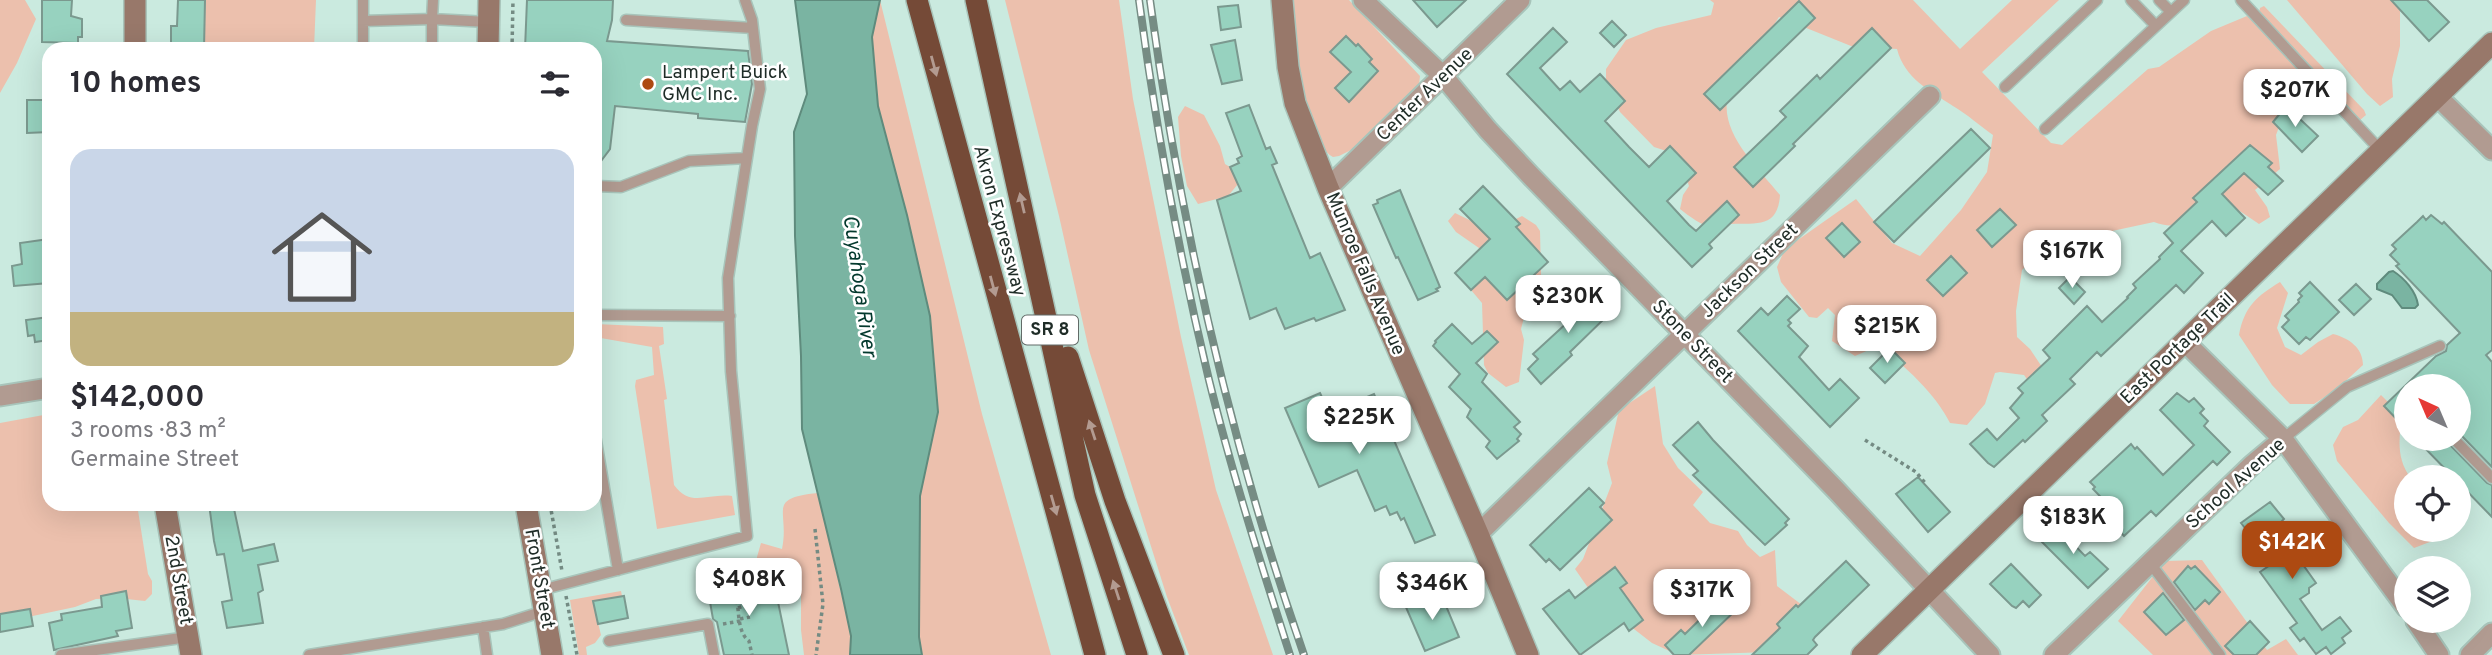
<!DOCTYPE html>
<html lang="en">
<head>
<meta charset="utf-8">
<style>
	body { margin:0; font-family:Overpass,sans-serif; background:#f2f2f3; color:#2b2b33; height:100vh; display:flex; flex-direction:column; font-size:26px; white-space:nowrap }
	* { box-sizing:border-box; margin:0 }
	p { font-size:23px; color:#7c7c81 }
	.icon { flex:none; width:38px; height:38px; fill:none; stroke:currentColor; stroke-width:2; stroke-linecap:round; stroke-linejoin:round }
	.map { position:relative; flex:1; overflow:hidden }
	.panel { position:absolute; left:42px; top:42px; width:560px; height:469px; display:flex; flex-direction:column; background:#fff; border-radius:21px; box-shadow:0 7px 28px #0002 }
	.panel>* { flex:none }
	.needle { width:46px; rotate:316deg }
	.fabs { position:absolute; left:2394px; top:374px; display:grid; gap:14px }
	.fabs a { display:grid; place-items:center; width:77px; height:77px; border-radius:50%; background:#fff; box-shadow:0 7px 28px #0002; font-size:35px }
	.price { position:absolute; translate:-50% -60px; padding:0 16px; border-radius:14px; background:#fff; color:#222; font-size:23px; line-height:46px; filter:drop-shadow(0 2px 4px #0008) }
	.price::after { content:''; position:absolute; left:50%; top:42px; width:21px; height:16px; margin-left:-10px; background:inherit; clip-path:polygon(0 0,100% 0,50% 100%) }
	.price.current { background:#ad4a12; color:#fff }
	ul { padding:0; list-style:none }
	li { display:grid; align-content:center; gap:14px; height:371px; padding:0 28px }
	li+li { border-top:2px solid #e1e1e2 }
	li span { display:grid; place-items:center; height:217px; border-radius:21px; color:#555 }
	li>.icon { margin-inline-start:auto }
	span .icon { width:126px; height:126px; fill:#fffc; stroke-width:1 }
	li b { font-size:30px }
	h2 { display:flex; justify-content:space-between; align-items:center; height:84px; padding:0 28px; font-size:30px }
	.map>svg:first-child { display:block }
</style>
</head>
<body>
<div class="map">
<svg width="2492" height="655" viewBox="0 0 2492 655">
	<rect width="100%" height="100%" fill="#caeadf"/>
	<path fill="#ecc0ad" d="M 0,0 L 25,0 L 36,19 L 17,63 L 0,93 Z
		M 199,0 L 316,0 L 314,49 L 183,49 L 191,17 Z
		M 880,0 L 982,414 L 1051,655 L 922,655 L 919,635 L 920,496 L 938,412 L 907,215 L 878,106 L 872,37 Z
		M 1005,0 L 1119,0 L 1133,99 L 1181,337 L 1216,490 L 1273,655 L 1189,655 L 1167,597 L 1089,350 L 1059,216 Z
		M 1292,0 L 1349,0 L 1420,76 L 1419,85 L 1353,149 L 1339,156 L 1333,157 C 1300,137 1295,36 1292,0 Z
		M 1710,0 L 1913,0 L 1960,49 L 2012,0 L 2059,0 L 1982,72 L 2051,143 L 2062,145 L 2148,69 L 2159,67 L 2211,31 L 2247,16 L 2299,66 L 2320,91 L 2310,108 L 2288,103 L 2276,135 L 2280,169 L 2255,190 L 2267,207 L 2270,217 L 2259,224 L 2228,203 C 2205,215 2180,233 2154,222 L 2047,245 L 2022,270 L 2016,311 L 2017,337 L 2030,349 L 2042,367 L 2031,385 L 2024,375 L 2000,372 L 1995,373 L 1985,404 L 1967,425 L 1950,423 C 1937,396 1904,364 1878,346 L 1855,356 L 1832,341 L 1835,315 L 1828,308 L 1817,318 L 1809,317 L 1781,282 L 1777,267 L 1785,249 L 1856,199 L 1892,243 L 1920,256 L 1961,210 L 1987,172 L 1993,135 C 1980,126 1967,114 1953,106 C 1929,90 1905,79 1897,49 L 1851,46 L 1779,17 C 1766,39 1743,63 1732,84 C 1711,126 1756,165 1780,195 C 1778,228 1757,223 1731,224 C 1726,225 1719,228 1714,228 C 1702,226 1689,216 1680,209 L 1683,195 L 1689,186 L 1679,155 L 1654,147 L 1620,112 L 1606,83 L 1606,69 L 1626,40 L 1656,28 L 1711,15 L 1714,3 Z
		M 2287,0 L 2406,0 L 2400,7 L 2400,46 L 2392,79 L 2393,97 L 2380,106 L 2367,94 Z
		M 2264,6 L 2364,110 L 2366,115 L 2360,120 L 2354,115 L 2259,13 L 2260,8 Z
		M 1185,106 L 1204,115 L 1220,146 L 1225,164 L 1230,167 L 1238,184 L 1228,196 L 1198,204 L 1187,186 L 1181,156 L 1178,117 Z
		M 1455,213 L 1492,231 L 1522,216 L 1536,225 L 1540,231 L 1542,315 L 1526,310 L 1521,329 L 1524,340 L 1519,382 L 1506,387 L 1488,373 L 1484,365 L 1482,303 L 1471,290 L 1479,248 L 1456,232 L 1448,221 Z
		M 2280,282 L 2288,293 L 2277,328 L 2285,347 L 2301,355 L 2318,342 L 2333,334 C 2349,338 2363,348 2363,365 L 2337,389 L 2314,404 L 2290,404 L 2272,385 L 2239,335 C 2244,307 2257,296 2280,282 Z
		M 595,324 L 663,327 L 664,344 L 659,346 L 667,399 L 664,400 L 674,485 C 691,508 707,493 732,496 L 735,515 L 657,529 L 635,386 L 636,380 L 654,375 L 652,347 L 595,337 Z
		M 1655,386 L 1663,444 L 1678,468 L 1703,492 L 1693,505 L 1710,523 L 1738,531 L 1747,545 L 1760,557 L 1775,550 L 1777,586 L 1806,608 L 1770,652 L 1678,655 L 1652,643 L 1612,612 L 1593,595 L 1575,569 L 1583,559 L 1612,483 L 1607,463 L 1619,410 Z
		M 2381,395 L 2402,416 C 2399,438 2396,459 2411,478 L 2406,478 L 2406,530 L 2445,530 L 2435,540 L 2414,548 L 2389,523 L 2337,461 L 2333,445 L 2343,427 L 2358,420 Z
		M 49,414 L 49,504 L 137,504 L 148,574 L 152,581 L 152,594 L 145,601 L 117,598 L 96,599 L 75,607 L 28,617 L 0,615 L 0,423 Z
		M 818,493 L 851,636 L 850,655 L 804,655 L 801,630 L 801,587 C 786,579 775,577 758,578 L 757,557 L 761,543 L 782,549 C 790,511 765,498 818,493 Z
		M 2202,560 L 2267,650 L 2286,639 L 2298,655 L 2153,655 L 2118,621 L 2165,561 Z
		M 621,591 L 622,596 L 593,602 L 601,635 L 595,643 L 586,647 L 587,655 L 579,655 L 570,600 Z"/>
	<path fill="#7ab4a2" stroke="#5f8b7d" stroke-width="2" d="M 795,0 L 880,0 L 872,37 L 878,106 L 907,215 L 930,316 L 938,412 L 920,496 L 919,637 L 922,655 L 850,655 L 851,636 L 841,589 L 802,429 L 801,356 L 795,236 L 794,132 L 807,94 Z
		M 2393,271 C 2404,278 2416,291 2418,305 L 2415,308 L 2402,308 L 2392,295 L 2377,289 L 2377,284 L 2389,272 Z"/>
	<path fill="#97d2bf" stroke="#7b998f" stroke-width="2" d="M 42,0 L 72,0 L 71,16 L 82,19 L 82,37 L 78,37 L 78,43 L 42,42 Z
		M 178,0 L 205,0 L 204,49 L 171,46 L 171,26 L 177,26 Z
		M 527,0 L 613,0 L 612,20 L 607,41 L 748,51 L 752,84 L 745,122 L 698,118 L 698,114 L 615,106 L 610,149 L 595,169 L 595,49 L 525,49 Z
		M 1413,0 L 1466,0 L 1437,27 Z
		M 2391,0 L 2427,0 L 2449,22 L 2429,41 Z
		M 1799,1 L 1815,18 L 1720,110 L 1704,94 Z
		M 1238,5 L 1241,27 L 1221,30 L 1218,7 Z
		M 1612,21 L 1626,35 L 1614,47 L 1600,33 Z
		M 1553,28 L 1567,42 L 1540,68 L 1560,90 L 1570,81 L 1580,92 L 1600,74 L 1625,101 L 1605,121 L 1629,147 L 1649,167 L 1670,146 L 1696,173 L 1667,201 L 1689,225 L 1696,231 L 1727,201 L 1739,215 L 1709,244 L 1712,248 L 1692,267 L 1507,74 Z
		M 1872,28 L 1891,48 L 1793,144 L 1795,146 L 1753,187 L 1734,167 L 1786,117 L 1780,111 L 1817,75 L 1820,79 Z
		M 1346,36 L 1356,46 L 1358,44 L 1372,59 L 1369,62 L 1378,71 L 1349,102 L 1335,88 L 1351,72 L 1330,52 Z
		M 1235,40 L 1242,80 L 1222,84 L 1211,45 Z
		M 27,100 L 49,100 L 49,132 L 27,133 Z
		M 1249,105 L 1266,149 L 1270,147 L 1277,163 L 1272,165 L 1310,258 L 1320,253 L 1345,310 L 1316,321 L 1314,318 L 1285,329 L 1276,308 L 1250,319 L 1217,200 L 1241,191 L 1230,167 L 1239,163 L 1237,159 L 1242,156 L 1226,113 Z
		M 2286,106 L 2318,136 L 2302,152 L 2273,122 Z
		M 1971,129 L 1990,148 L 1894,242 L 1874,222 Z
		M 2250,145 L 2272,163 L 2268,167 L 2283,181 L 2268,195 L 2244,173 L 2222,194 L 2245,218 L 2226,236 L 2212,221 L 2181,251 L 2203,273 L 2184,293 L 2176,285 L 2101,356 L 2097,352 L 2070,379 L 2075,384 L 2042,415 L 2047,421 L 2025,442 L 2023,440 L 1994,467 L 1988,463 L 1970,444 L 1987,429 L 1997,440 L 2019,418 L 2010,408 L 2023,393 L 2018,388 L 2050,358 L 2043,350 L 2087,306 L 2102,322 L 2128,298 L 2127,297 L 2136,288 L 2133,284 L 2160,259 L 2159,257 L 2173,243 L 2164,233 L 2197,202 L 2193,198 Z
		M 1483,186 L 1520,224 L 1516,227 L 1548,262 L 1507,300 L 1485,277 L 1471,290 L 1455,273 L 1490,239 L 1460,209 Z
		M 1400,190 L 1440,287 L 1436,289 L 1438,291 L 1418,300 L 1398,257 L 1396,258 L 1373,205 L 1378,203 L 1377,200 Z
		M 2000,209 L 2016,225 L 1992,247 L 1977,230 Z
		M 2431,215 L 2442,224 L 2444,222 L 2492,272 L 2492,350 L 2486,355 L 2492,362 L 2492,467 L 2459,433 L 2459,387 L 2406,387 L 2406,429 L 2384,406 L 2436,356 L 2446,351 L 2447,345 L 2460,333 L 2396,266 L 2399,264 L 2390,255 L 2396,249 L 2392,245 L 2417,222 L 2423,216 L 2426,220 Z
		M 1842,223 L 1860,242 L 1844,257 L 1826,238 Z
		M 49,239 L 49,283 L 14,286 L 12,266 L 22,264 L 20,243 Z
		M 1951,256 L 1967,273 L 1943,296 L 1927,280 Z
		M 2070,277 L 2085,292 L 2074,304 L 2059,288 Z
		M 2310,282 L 2339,312 L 2310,340 L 2306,337 L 2299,344 L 2282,327 L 2289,320 L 2285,316 L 2299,302 L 2298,300 L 2302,296 L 2299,293 Z
		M 2356,284 L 2371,299 L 2354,315 L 2339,300 Z
		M 1583,290 L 1592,298 L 1593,296 L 1608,312 L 1605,318 L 1570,352 L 1572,355 L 1541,384 L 1528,369 L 1538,359 L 1533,354 L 1570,320 L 1561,312 Z
		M 1787,296 L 1800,309 L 1788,320 L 1791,323 L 1788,326 L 1808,346 L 1799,357 L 1829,390 L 1840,379 L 1859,398 L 1830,427 L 1738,331 L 1761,308 L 1768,315 Z
		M 49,317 L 49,340 L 35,342 L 34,335 L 28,336 L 26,320 Z
		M 1452,324 L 1472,344 L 1487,331 L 1498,342 L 1476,363 L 1487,374 L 1482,382 L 1520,422 L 1514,427 L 1521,434 L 1517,439 L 1519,441 L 1497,459 L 1486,447 L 1490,441 L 1467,417 L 1471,409 L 1449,387 L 1460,374 L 1433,346 L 1436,342 L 1435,341 Z
		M 1890,348 L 1905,363 L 1885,383 L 1870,368 Z
		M 1320,393 L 1329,413 L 1374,394 L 1435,535 L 1415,543 L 1404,518 L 1401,520 L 1397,512 L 1390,515 L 1386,506 L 1375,511 L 1357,470 L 1319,487 L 1285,408 Z
		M 2177,393 L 2189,402 L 2194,398 L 2204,409 L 2200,413 L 2208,421 L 2204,426 L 2230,452 L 2217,465 L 2213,461 L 2156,516 L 2151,511 L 2124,536 L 2112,523 L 2119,516 L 2093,489 L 2095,487 L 2090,482 L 2131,444 L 2135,449 L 2137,447 L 2163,475 L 2194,445 L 2160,410 Z
		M 1698,422 L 1713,440 L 1789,519 L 1785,523 L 1787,525 L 1765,545 L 1693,475 L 1698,471 L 1673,445 Z
		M 2416,439 L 2447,439 L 2449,444 L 2487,483 L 2492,485 L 2492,517 L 2459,483 L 2459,478 L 2454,478 Z
		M 1918,477 L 1950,512 L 1928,532 L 1896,494 Z
		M 1589,488 L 1604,503 L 1600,507 L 1612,520 L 1560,570 L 1549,559 L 1546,562 L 1530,545 Z
		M 2270,502 L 2284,519 L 2276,527 L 2316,583 L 2309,588 L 2309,593 L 2300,599 L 2322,630 L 2340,617 L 2351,631 L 2342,638 L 2345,643 L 2331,654 L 2326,647 L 2316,654 L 2304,638 L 2300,641 L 2290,628 L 2297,623 L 2260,572 L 2273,563 L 2241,523 Z
		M 209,504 L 233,504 L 243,551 L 274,544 L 278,561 L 258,565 L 263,590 L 258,593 L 263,623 L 227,628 L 222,602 L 232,600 L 224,554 L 217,555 L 214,541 Z
		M 2053,523 L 2085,556 L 2090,552 L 2108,569 L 2088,588 L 2039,539 L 2041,537 L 2040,535 Z
		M 1846,561 L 1869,585 L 1815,637 L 1813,640 L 1817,645 L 1807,655 L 1752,655 L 1780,628 L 1777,624 L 1796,605 L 1798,607 Z
		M 2011,564 L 2041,595 L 2029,607 L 2023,601 L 2016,608 L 2012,606 L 1990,584 Z
		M 2188,566 L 2191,569 L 2195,566 L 2220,592 L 2209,604 L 2205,600 L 2195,610 L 2174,582 Z
		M 1615,567 L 1627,583 L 1620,588 L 1643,620 L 1629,631 L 1624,623 L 1580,655 L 1543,609 L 1569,590 L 1575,598 Z
		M 733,577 L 735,586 L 777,578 L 781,600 L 778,602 L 789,655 L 724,655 L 717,622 L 713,619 L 710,602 L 715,601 L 711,582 Z
		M 126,591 L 132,628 L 116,631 L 118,636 L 54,650 L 49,623 L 62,620 L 61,614 L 102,607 L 101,596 Z
		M 1435,593 L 1440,603 L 1444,601 L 1459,637 L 1425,651 L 1405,605 Z
		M 2163,593 L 2184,620 L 2166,635 L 2144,612 Z
		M 1725,595 L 1738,608 L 1689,655 L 1674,655 L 1665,645 L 1681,630 L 1685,634 Z
		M 624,596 L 628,618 L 598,624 L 593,601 Z
		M 30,609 L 33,626 L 0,632 L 0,614 Z
		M 2250,621 L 2269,642 L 2256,655 L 2234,655 L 2225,646 Z"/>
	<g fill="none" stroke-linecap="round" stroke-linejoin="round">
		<g stroke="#a8c4ba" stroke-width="13">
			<path id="lane" d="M 2131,0 L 2156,26
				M 2159,0 L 2171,12
				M 2241,0 L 2381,151
				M 626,20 L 753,28
				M 363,21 L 432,19 L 433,0
				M 363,49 L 363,0
				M 432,49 L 432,19 L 488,22
				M 2005,87 L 2097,0
				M 2045,129 L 2184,0
				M 595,186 L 621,187 L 689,161 L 747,158
				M 595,315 L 730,316
				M 595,435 L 618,570
				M 2283,439 L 2347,387 L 2440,346
				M 2454,439 L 2492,478
				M 2150,563 L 2220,655
				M 541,590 L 747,536 L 731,371 L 728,278 L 752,126 L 760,89 L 752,20 L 745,0
				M 483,627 L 487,655
				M 609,641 L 708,624 L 714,655
				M 61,655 L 188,637
				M 309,655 L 503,624 L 544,611"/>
		</g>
		<g stroke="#a8c4ba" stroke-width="23">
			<path id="street" d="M 1363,0 L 1444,77 L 1488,130 L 1530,175 L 1836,490 L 1990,655
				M 2437,96 L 2492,150
				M 1328,188 L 1520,0
				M 2185,342 L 2283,439 L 2406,607
				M 0,396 L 49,388
				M 1478,534 L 1930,96
				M 2416,621 L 2439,655
				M 2054,655 L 2252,465 L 2283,439
				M 2470,655 L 2492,633"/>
		</g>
		<g stroke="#a8c4ba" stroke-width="24">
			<path id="secondary" d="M 135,0 L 135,49
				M 1282,0 L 1288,67 L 1295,103 L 1328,188 L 1478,534 L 1528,655
				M 488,49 L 489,0
				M 165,504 L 191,655
				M 526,504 L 552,655
				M 1862,655 L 2492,43"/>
		</g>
		<g stroke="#a8c4ba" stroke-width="24">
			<path id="highway" d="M 917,0 L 1095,655
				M 976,0 L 1085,495 L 1137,655
				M 1068,357 L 1115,501 L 1174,655"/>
		</g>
		<path stroke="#748b83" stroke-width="3.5" stroke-dasharray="3.5 3.5" stroke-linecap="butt" d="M 512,49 L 513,0
			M 1865,440 L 1916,472 L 1926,484 L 1925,485
			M 550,504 L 562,571
			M 815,529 L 823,604 L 816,655
			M 738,584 L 741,600 L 737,600 C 739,614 738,633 749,641 L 752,655
			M 566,596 L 577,655
			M 738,608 L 750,604
			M 740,619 L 750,617
			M 723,624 L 740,621"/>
		<use href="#lane" stroke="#b19b91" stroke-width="10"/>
		<use href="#street" stroke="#b19b91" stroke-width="19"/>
		<use href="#secondary" stroke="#98786a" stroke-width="21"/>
		<use href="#highway" stroke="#754a37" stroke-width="21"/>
		<g stroke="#768c84" stroke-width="8">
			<path id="rail" d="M 1139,0 C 1156,128 1179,255 1209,380 C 1232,473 1261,564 1290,655
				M 1150,0 C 1180,222 1230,443 1304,655"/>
		</g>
		<use href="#rail" stroke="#fff" stroke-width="5" stroke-dasharray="16" stroke-linecap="butt"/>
	</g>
	<defs><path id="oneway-solid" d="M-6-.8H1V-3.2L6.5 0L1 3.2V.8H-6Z" transform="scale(1.75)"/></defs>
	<g fill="#b39b91">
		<use href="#oneway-solid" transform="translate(934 66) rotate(75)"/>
		<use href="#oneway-solid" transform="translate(1022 203) rotate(-103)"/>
		<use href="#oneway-solid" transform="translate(993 286) rotate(75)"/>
		<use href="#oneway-solid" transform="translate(1092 430) rotate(-108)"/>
		<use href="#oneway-solid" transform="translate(1054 505) rotate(74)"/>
		<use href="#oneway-solid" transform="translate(1116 590) rotate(-108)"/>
	</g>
	<circle fill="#ad4a12" stroke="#fff" stroke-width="2.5" cx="648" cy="84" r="7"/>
	<g text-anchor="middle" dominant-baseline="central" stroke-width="5" stroke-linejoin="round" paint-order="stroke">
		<rect fill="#fff" stroke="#626b68" stroke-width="2" x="1022" y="315.5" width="56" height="29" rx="5"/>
		<g font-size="18" font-weight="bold" fill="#1f2c27">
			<text x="1050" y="330">SR 8</text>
		</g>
		<g font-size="19" fill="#1f2c27" stroke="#fff" text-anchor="start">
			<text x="662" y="73">Lampert Buick<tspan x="662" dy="22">GMC Inc.</tspan></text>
		</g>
		<g font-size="19" fill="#1f2c27" stroke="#fff">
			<text transform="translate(1425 95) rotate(-44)">Center Avenue</text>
			<text transform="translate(999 221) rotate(75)">Akron Expressway</text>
			<text transform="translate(1750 271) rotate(-44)">Jackson Street</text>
			<text transform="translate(1365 274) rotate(67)">Munroe Falls Avenue</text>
			<text transform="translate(1692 342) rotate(46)">Stone Street</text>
			<text transform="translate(2178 349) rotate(-44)">East Portage Trail</text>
			<text transform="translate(2236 484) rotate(-42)">School Avenue</text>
			<text transform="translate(539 579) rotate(80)">Front Street</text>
			<text transform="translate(178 580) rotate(80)">2nd Street</text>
		</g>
		<g font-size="21" font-style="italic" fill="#03392d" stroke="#fff">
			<text transform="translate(859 286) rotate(82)">Cuyahoga River</text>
		</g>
	</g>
</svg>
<div class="fabs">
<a><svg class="needle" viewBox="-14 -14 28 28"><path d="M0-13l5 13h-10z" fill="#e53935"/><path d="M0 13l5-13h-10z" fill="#7c7c81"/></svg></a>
<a><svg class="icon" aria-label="locate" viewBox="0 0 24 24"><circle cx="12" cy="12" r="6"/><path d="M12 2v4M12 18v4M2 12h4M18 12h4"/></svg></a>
<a><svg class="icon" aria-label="layers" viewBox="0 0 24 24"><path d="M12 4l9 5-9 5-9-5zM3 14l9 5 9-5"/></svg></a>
</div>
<b class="price" style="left:2295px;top:129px">$207K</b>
<b class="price" style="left:2072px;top:290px">$167K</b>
<b class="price" style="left:1568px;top:335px">$230K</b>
<b class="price" style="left:1887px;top:365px">$215K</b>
<b class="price" style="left:1359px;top:456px">$225K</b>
<b class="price" style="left:2073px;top:556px">$183K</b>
<b class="price current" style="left:2292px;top:581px">$142K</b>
<b class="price" style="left:749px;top:618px">$408K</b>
<b class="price" style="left:1432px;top:622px">$346K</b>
<b class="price" style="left:1702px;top:629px">$317K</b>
<section class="panel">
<h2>10 homes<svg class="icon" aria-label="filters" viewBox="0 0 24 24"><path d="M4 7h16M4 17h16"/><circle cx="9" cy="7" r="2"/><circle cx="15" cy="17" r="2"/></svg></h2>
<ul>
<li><span style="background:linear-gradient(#c9d6e8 75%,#c2b280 0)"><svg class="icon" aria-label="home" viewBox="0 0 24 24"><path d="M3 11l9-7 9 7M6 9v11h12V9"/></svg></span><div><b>$142,000</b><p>3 rooms · 83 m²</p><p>Germaine Street</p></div></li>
</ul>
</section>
</div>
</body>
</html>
